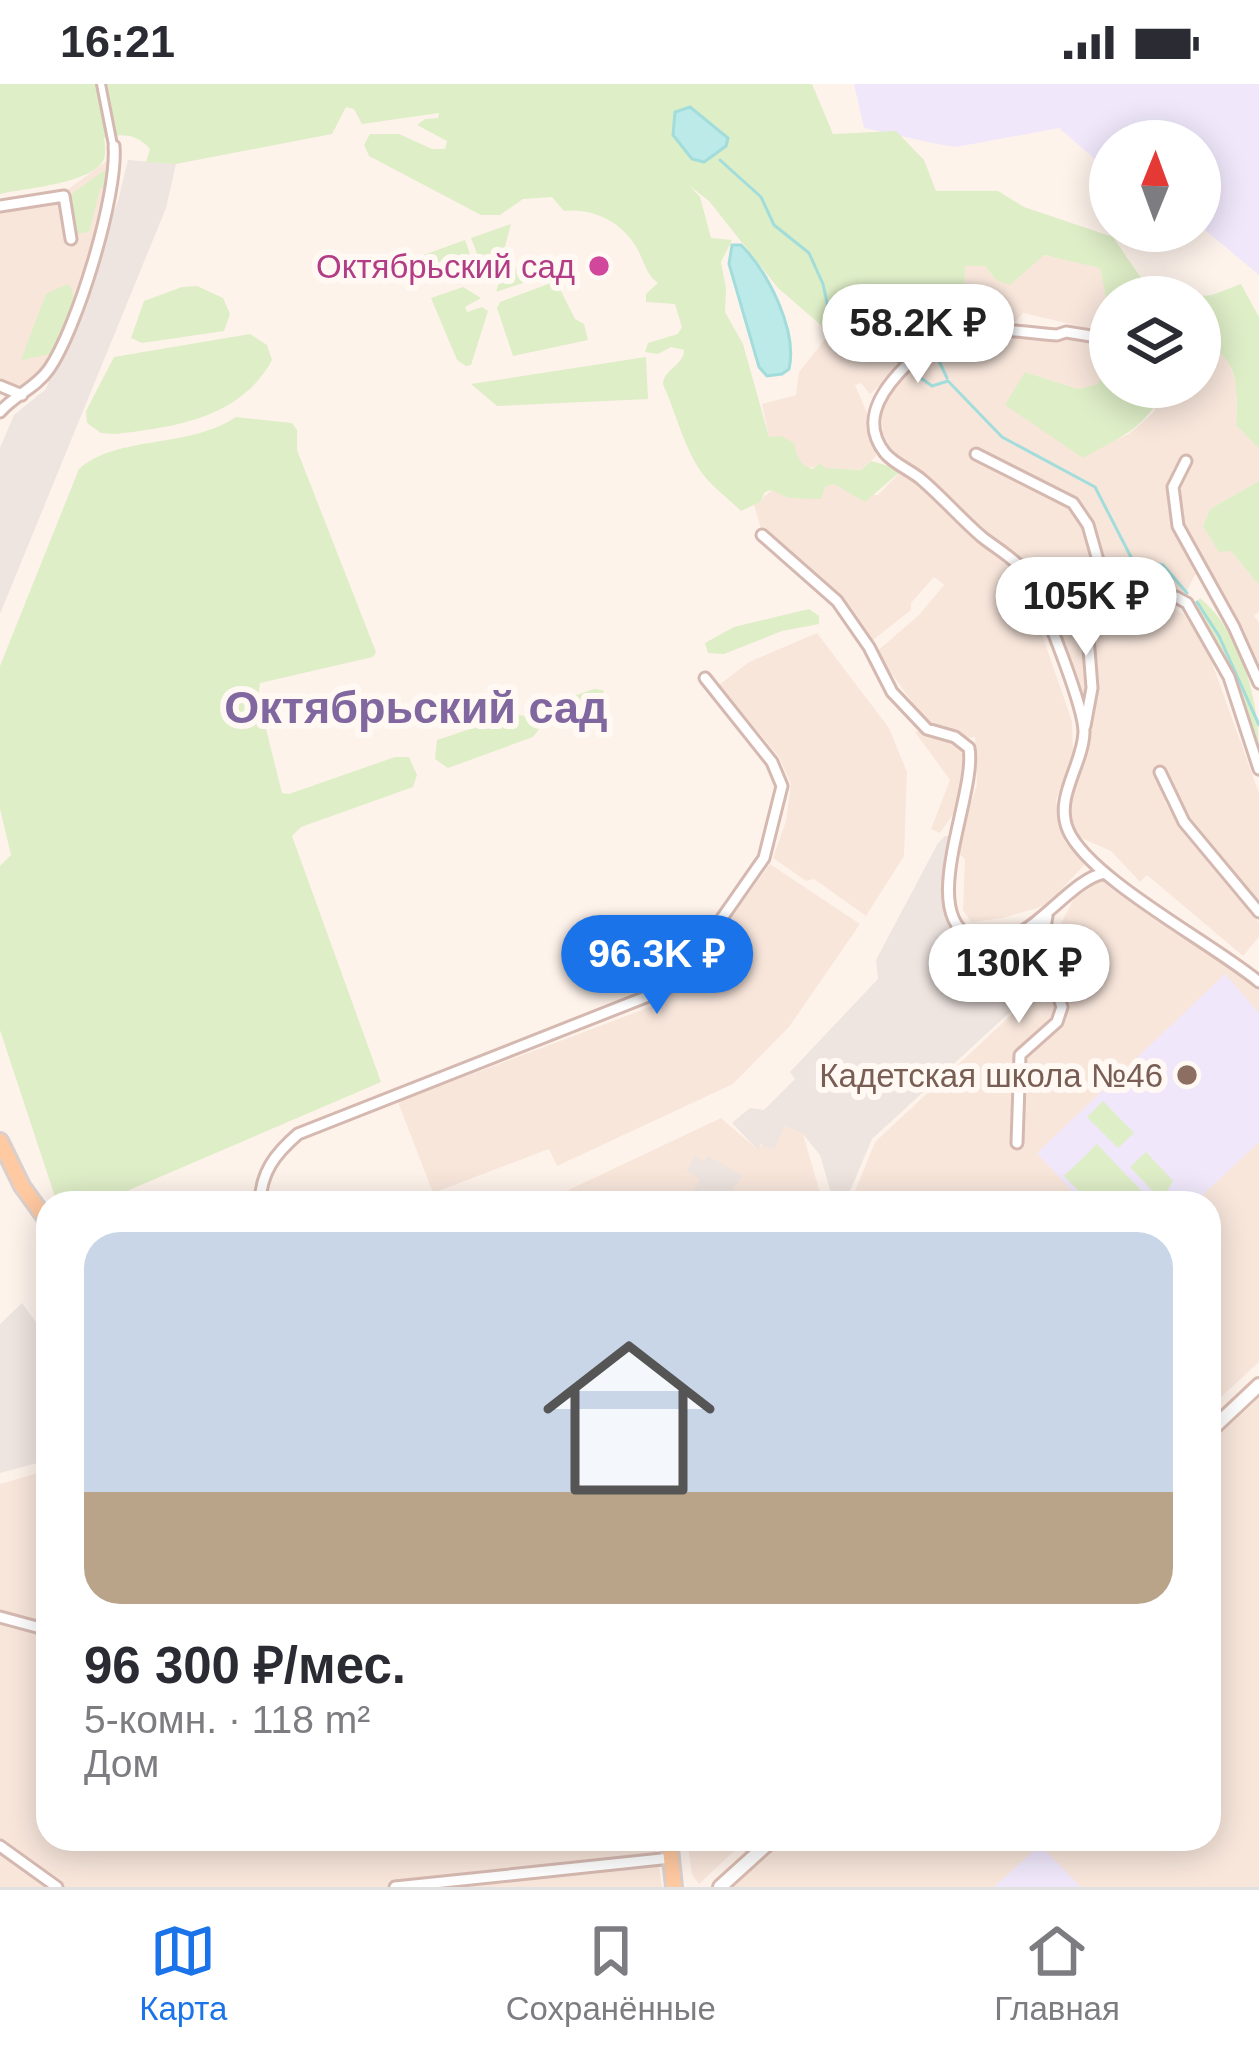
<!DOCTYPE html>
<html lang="ru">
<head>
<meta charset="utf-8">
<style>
	body { margin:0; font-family:Arial,sans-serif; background:#f7f7f7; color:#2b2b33; height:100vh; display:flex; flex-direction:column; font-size:45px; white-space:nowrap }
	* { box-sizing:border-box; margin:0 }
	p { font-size:39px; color:#7c7c81 }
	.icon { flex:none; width:66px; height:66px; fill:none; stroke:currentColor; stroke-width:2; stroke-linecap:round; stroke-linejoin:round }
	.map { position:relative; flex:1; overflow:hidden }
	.side { position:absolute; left:36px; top:1107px; width:1185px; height:660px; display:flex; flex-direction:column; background:#fff; border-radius:36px; box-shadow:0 6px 30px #0003 }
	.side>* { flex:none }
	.needle { width:78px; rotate:1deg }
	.controls { position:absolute; left:1089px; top:36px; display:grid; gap:24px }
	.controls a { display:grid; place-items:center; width:132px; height:132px; border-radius:50%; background:#fff; box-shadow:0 6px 30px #0003; font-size:60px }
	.price { position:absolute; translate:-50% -102px; padding:0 27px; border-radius:42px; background:#fff; color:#222; font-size:39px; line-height:78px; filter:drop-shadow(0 3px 6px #0008) }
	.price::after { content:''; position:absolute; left:50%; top:72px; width:36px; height:27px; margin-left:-18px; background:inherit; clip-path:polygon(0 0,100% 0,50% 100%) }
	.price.on { background:#1a73e8; color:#fff }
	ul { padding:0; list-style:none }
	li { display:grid; align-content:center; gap:24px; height:636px; padding:0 48px }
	li span { display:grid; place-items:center; height:372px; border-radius:36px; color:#555 }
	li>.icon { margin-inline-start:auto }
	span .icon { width:216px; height:216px; fill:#fffc; stroke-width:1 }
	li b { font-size:51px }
	.status { display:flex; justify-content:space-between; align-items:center; height:84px; padding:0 60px; background:#fff; direction:ltr }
	.status svg { height:33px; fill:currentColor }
	.tabs { display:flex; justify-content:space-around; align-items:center; height:168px; border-top:3px solid #e1e1e2; background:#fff; font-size:33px; color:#7c7c81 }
	.tabs a { display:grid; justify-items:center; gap:6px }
	.tabs .on { color:#1a73e8 }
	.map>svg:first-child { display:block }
</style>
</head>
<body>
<div class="status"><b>16:21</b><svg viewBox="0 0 49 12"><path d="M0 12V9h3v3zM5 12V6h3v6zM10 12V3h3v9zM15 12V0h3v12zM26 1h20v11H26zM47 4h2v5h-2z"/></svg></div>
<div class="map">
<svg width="1259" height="1803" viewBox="0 0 1259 1803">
	<rect width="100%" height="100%" fill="#fef3eb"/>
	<path fill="#f8e6db" d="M 112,73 L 119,76 L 114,118 L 80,217 L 43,301 L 22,315 L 0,306 L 0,118 L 63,109 Z
		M 1043,171 L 1100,183 L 1110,232 L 1105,248 L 1023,229 L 1012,242 L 948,241 L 870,310 L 861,299 L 855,301 L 871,338 L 876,372 L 861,386 L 804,383 L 795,370 L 769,353 L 762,320 L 796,311 L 799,288 L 830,249 L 841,249 L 879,233 L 912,202 L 965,182 L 985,182 L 996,196 Z
		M 1015,247 L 1059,255 L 1072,250 L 1110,259 L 1099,300 L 1078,305 L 1025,288 L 1109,359 L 1129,350 L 1154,328 L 1164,303 L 1200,303 L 1201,253 L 1225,269 L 1237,302 L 1236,341 L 1259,365 L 1259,397 L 1210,425 L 1203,442 L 1220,467 L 1231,467 L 1259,501 L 1259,527 L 1254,532 L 1259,538 L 1259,585 L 1248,557 L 1181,442 L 1176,406 L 1192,380 L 1184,372 L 1173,385 L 1169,403 L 1173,442 L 1199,483 L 1186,509 L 1097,526 L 1087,536 L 1083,553 L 1090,604 L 1085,631 L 1035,496 L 1021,476 L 892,366 L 883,350 L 881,313 L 917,273 L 946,254 L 967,248 L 982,251 Z
		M 902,386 L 1011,483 L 1026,505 L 1072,637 L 1073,670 L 1056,716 L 1065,758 L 1086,779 L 1047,821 L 1003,834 L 971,838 L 963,826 L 965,775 L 955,767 L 977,701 L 975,653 L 965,654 L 928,640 L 876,568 L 919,531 L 944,501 L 934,493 L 911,519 L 911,526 L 873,556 L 837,512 L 761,445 L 754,421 L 772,406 L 788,414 L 821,414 L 825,403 L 834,400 L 854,410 L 878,411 Z
		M 1171,524 L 1184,530 L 1207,565 L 1259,709 L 1259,821 L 1187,736 L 1172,713 L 1164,717 L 1182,744 L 1259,838 L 1259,853 L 1243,872 L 1147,791 L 1140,798 L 1111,767 L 1072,750 L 1068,714 L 1079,688 L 1097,611 L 1092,551 L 1103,538 Z
		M 817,549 L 889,644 L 907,688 L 904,772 L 866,832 L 814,795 L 806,797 L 773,774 L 786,737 L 791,700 L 779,673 L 719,601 L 749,578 Z
		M 923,646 L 957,661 L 964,669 L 967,684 L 954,729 L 940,749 L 931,745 L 950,696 L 915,648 Z
		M 770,780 L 860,840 L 789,943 L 733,1000 L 557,1082 L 549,1065 L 433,1109 L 398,1018 L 658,920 L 683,901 Z
		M 1104,793 L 1202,858 L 1259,903 L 1259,1278 L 1209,1324 L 1209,1119 L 850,1119 L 875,1058 L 1053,892 L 1060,841 L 1076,811 Z
		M 721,1034 L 757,1065 L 785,1042 L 803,1050 L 823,1119 L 541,1119 Z
		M 1259,1314 L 1259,1803 L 733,1803 L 784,1755 L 1209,1755 L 1209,1361 Z
		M 48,1386 L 48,1755 L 655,1755 L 662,1803 L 0,1803 L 0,1400 Z
		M 687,1755 L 747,1755 L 699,1800 L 692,1791 Z"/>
	<path fill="#eee4e0" d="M 128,76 L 176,80 L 166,124 L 0,530 L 0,364 L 14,331 L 46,305 L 118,117 Z
		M 945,752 L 951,752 L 946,778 L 946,822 L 952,842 L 960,852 L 977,860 L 996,861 L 1043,840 L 1039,862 L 1047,894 L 872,1055 L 845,1119 L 834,1119 L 820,1071 L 803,1050 L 785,1042 L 774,1066 L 761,1060 L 758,1066 L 732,1039 L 750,1024 L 764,1026 L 795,995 L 790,988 L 878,895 L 876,876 L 938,759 Z
		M 695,1072 L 704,1077 L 708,1072 L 742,1091 L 725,1119 L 678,1119 L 682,1112 L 689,1115 L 700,1096 L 687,1087 Z
		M 22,1219 L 48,1255 L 48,1376 L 0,1389 L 0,1240 Z"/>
	<path fill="#f0e7fb" d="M 854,0 L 1259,0 L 1259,191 L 1200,142 L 1200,57 L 1110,57 L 1110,83 L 1105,84 L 1059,44 L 956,63 L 937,60 L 864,44 Z
		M 1225,890 L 1259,929 L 1259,1058 L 1194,1119 L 1083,1119 L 1037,1069 Z
		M 1040,1761 L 1081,1803 L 994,1803 Z"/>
	<path fill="#deeec7" d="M 0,0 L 812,0 L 833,50 L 896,47 L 924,76 L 936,107 L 998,107 L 1024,123 L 1113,153 L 1139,191 L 1156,207 L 1177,213 L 1110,213 L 1110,232 L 1100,184 L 1044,171 L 1010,201 L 996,196 L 985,182 L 965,182 L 964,213 L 950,222 L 928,219 L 912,202 L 851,252 L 830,249 L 778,204 L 709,117 L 690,102 L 700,113 L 711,154 L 732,156 L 721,178 L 726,204 L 725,228 L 743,260 L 769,353 L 781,352 L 794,359 C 796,372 800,382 813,385 L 821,379 L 825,384 L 861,386 L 871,377 L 902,386 L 865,418 L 834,400 L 825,403 L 821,415 L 788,414 L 771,406 L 765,408 L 760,418 L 741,427 C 728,414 713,404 701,388 C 683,361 676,329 663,300 C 664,285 684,281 684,266 L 671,263 L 658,270 L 645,268 L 648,259 L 678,250 L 682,243 L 675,220 L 646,218 L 646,210 L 658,199 C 646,190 645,180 638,166 C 623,139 595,124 564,127 L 552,113 L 523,115 L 500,131 L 481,131 L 369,72 L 364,61 L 370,50 L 399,50 L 432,65 L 445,65 L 447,57 L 417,41 L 425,35 L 438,34 L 439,29 L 362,40 L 354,25 L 346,23 L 332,50 L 176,80 L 146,78 L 150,65 C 137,50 123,49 104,54 C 105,59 106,70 104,75 C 93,100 24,104 0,110 Z
		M 112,81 L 108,103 L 100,105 L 89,148 L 74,150 L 67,113 Z
		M 511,140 L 499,185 L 485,190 L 471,154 Z
		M 465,156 L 478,193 L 462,199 L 418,173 Z
		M 545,172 L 553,189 L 496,208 L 502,188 Z
		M 556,197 L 575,235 L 584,240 L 588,256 L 513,272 L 497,224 L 500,218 Z
		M 67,200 L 72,205 L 74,220 L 51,270 L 21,276 L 46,210 Z
		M 1241,200 L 1259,233 L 1259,365 L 1236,341 C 1238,299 1239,278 1201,253 L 1205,238 L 1200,232 L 1200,213 L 1188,213 L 1212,211 Z
		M 197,202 L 223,214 L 230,230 L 224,247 L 142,259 L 131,254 L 144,217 L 182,203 Z
		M 463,203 L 481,214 L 465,223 L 467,228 L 482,223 L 488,227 L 471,281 L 466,282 L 457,276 L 431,214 Z
		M 250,250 L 267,261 L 272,276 C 241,334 175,343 116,350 L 101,349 L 87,339 L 86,327 L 114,273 Z
		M 1110,270 L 1110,303 L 1164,303 C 1146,346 1121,352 1083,374 L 1005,321 L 1025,288 L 1078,305 L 1098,300 Z
		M 646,273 L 648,315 L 497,322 L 471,300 Z
		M 236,333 L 292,339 L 297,346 L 297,366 L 376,568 L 373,573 L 260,599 L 258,613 L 282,709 L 289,710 L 395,673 L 409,673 L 417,691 L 413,703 L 301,743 L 292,752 L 381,998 L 99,1119 L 57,1119 L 0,946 L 0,782 L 11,771 L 0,725 L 0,582 L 79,385 C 117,351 188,365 236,333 Z
		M 1259,397 L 1259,501 L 1231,467 L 1219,468 L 1203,442 L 1210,425 Z
		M 1200,514 C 1242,549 1259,617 1259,669 L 1237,596 L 1193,522 Z
		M 809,525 L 819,532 L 819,540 L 782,547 L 724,570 L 708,569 L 705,559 L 734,543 Z
		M 594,605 L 603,606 L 605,616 L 554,638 L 543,630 L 543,623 Z
		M 515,630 L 533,634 L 540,644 L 533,653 L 448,684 L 435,675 L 437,656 Z
		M 1103,1017 L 1134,1049 L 1118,1064 L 1087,1033 Z
		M 1097,1060 L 1153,1119 L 1090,1119 L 1064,1092 Z
		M 1146,1068 L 1173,1097 L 1161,1116 L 1130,1083 Z"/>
	<path fill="#bceae8" stroke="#a2dddb" stroke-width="3" d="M 690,23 L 728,54 L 726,62 L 704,78 L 692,75 L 673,51 L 675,28 Z
		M 732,161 L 741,161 C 768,188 798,247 789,285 L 782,290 L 767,292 L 759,283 L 729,180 Z"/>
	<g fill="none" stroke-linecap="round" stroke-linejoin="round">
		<path stroke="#a2dddb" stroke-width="3" d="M 720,76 L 761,113 L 774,141 L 809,169 L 823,200 L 829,228 L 932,302 L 948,297 L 1002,353 L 1095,403 L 1132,475 L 1163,481 L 1187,509
			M 933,264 L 947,294
			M 1197,518 L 1219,552 L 1259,641"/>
		<g stroke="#d5b9b1" stroke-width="12">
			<path id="pedestrian" d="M 101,0 L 113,61"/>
		</g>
		<g stroke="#d5b9b1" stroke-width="15">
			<path id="minor" d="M 0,122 L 64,112 L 71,155
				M 1110,255 L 1066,248 L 1057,251 C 985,246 954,229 899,289 C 878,312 862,340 885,369 C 894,380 912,387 922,396 C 943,414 961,435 982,453 C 1001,468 1023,479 1034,502 C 1046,529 1084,622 1084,648 C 1083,681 1054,713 1068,746 C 1089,795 1214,860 1259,898
				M 0,302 L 22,311
				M 0,328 C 13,312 36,304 49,285 C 77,245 118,111 114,62
				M 976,370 L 1073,419 L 1088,441 L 1101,487 L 1125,524
				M 1186,377 L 1173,403 L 1178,442 L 1234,543 L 1259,599
				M 762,451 L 837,517 L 869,563 L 892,608 L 927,645 L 955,653 L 969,664 C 977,709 919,825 969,852 C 1021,881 1063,796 1105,789
				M 1085,642 L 1092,604 L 1088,552 L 1091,541 L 1125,524 L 1176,513 L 1187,519 L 1229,593 L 1259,685
				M 1160,688 L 1184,738 L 1259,828
				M 1017,1059 L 1020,971 L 1057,938 L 1062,923 L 1042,862 L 1047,832
				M 260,1119 C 261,1088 275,1070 298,1050 L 666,905 L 683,890 L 764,774 L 782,702 L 772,678 L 705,594
				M 0,1533 L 48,1546
				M 0,1762 L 57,1803
				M 395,1803 L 671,1774"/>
		</g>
		<g stroke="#dabbb0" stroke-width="18">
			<path id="secondary" d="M 1209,1348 L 1259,1301
				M 720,1803 L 773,1755"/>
		</g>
		<g stroke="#dacfcc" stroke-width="20">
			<path id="primary" d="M 0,1057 L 22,1102 L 48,1138
				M 669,1755 L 674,1803"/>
		</g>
		<use href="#pedestrian" stroke="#fff" stroke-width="6"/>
		<use href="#minor" stroke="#fff" stroke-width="9"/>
		<use href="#secondary" stroke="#fff" stroke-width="12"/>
		<use href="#primary" stroke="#ffc9a1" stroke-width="14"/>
	</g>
	<circle fill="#d1479c" stroke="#fff8f3" stroke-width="4.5" cx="599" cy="182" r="12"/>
	<circle fill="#8d6e63" stroke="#fff8f3" stroke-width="4.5" cx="1187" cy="991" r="12"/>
	<g text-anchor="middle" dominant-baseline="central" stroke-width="12" stroke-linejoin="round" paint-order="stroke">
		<g font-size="33" fill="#b23c85" stroke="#fff8f3" text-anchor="end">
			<text x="575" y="182">Октябрьский сад</text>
		</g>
		<g font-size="33" fill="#785e54" stroke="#fff8f3" text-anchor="end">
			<text x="1163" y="991">Кадетская школа №46</text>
		</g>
		<g font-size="45" font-weight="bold" fill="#81679f" stroke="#fff8f3">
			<text x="416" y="623">Октябрьский сад</text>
		</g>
	</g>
</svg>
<div class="controls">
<a><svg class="needle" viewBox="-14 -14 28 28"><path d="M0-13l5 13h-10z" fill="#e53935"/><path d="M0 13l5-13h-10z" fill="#7c7c81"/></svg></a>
<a><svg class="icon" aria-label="layers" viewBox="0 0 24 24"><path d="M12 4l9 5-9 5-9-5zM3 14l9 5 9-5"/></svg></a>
</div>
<b class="price" style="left:918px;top:302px">58.2K ₽</b>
<b class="price" style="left:1086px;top:575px">105K ₽</b>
<b class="price on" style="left:657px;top:933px">96.3K ₽</b>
<b class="price" style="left:1019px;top:942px">130K ₽</b>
<section class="side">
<ul>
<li><span style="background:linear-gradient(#c9d6e8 70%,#b9a48a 0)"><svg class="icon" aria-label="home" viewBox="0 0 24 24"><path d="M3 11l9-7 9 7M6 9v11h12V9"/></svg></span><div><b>96 300 ₽/мес.</b><p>5-комн. · 118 m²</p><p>Дом</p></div></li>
</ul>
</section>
</div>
<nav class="tabs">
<a class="on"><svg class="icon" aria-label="map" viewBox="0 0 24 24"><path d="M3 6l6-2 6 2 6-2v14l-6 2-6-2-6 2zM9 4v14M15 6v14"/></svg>Карта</a>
<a><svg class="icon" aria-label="saved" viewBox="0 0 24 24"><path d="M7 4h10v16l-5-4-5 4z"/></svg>Сохранённые</a>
<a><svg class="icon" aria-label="home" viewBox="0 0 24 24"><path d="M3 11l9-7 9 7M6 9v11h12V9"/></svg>Главная</a>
</nav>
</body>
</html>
